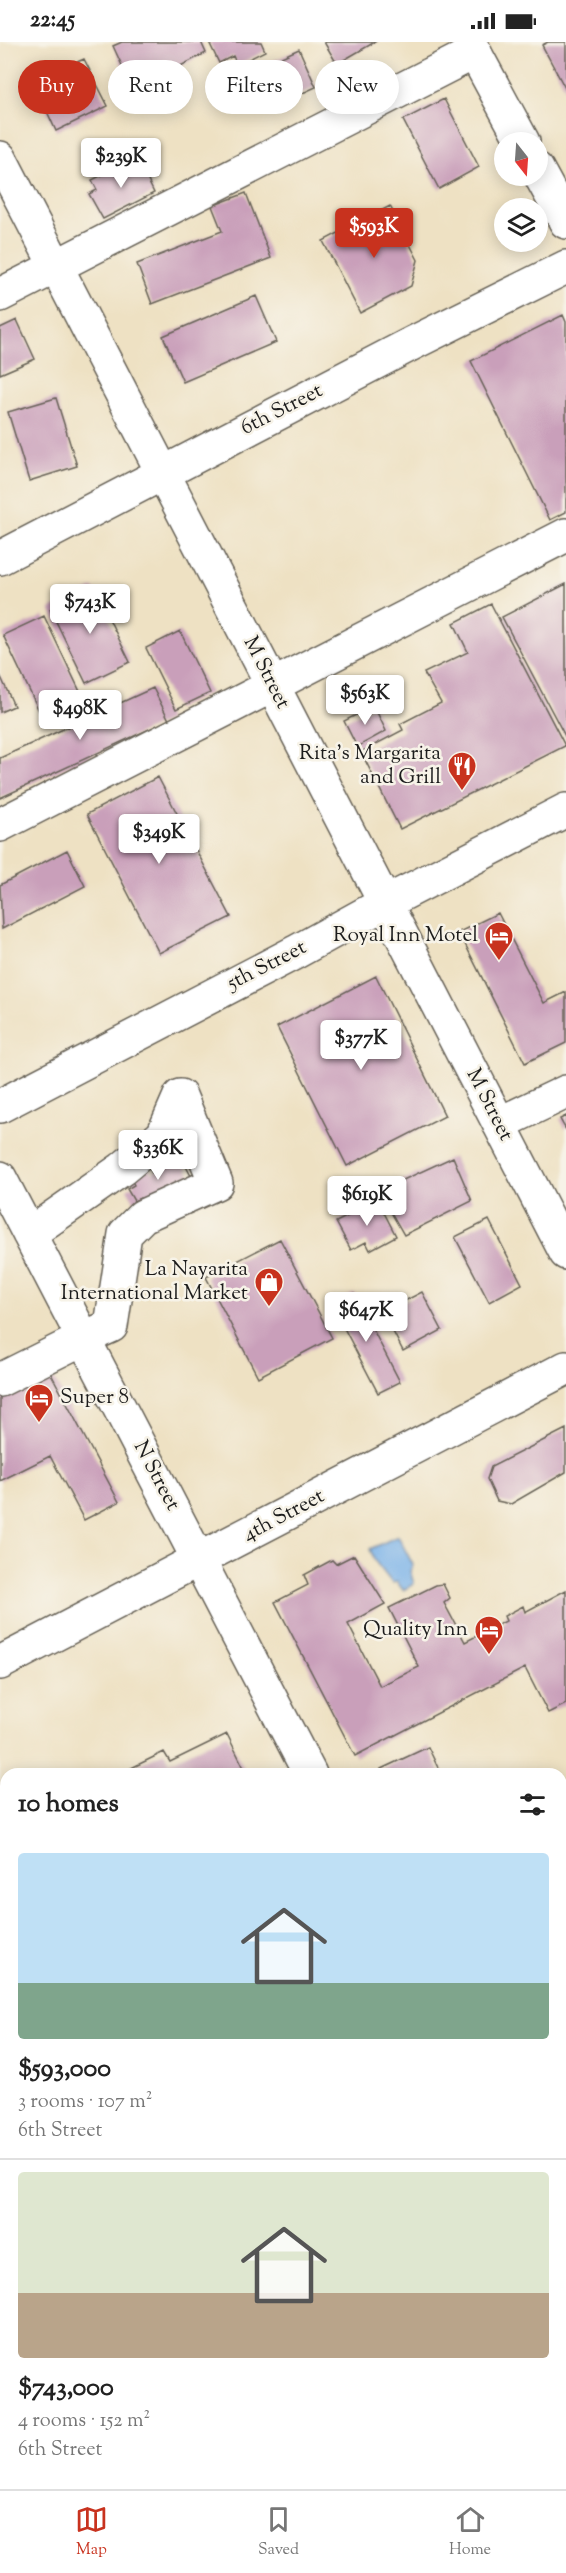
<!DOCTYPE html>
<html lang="en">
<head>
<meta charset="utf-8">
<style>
	body { margin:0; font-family:"Sorts Mill Goudy",serif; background:#f2f2f2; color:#222; height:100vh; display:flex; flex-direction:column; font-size:22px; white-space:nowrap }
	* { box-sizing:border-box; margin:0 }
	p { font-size:20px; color:#767676 }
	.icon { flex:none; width:33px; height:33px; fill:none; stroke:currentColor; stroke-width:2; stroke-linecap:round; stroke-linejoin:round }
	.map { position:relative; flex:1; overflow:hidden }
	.drawer { position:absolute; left:0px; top:1726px; width:567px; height:722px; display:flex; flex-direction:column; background:#fff; border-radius:18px 18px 0 0; box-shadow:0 3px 15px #0003 }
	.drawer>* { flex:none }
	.hud { position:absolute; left:18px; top:18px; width:531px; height:54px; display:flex; gap:12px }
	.needle { width:39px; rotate:163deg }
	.tools { position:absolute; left:494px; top:90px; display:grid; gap:12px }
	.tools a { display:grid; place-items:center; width:54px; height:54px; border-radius:50%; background:#fff; box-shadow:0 3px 15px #0003; font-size:30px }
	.price { position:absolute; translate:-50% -51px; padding:0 14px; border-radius:6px; background:#fff; color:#222; font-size:20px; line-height:39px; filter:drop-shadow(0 2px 3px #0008) }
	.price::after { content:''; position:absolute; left:50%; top:36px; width:18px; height:14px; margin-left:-9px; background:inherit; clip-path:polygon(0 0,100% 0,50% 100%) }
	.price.active { background:#c8321e; color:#fff }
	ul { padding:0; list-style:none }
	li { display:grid; align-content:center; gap:12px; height:318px; padding:0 18px }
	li+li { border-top:2px solid #e0e0e0 }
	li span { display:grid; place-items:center; height:186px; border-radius:6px; color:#555 }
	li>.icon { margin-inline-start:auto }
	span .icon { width:108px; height:108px; fill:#fffc; stroke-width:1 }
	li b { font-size:26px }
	h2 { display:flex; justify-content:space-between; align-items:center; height:72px; padding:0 18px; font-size:26px }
	.chip { padding:0 21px; border-radius:27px; background:#fff; box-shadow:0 3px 15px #0003; font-size:21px; line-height:54px }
	.chip.active { background:#c8321e; color:#fff }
	.status { display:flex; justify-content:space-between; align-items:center; height:42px; padding:0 30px; background:#fff; direction:ltr }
	.status svg { height:16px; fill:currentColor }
	.menu { display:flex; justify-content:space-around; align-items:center; height:84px; border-top:2px solid #e0e0e0; background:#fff; font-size:16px; color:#767676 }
	.menu a { display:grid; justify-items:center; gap:3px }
	.menu .active { color:#c8321e }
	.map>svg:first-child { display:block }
</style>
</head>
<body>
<div class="status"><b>22:45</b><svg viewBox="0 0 49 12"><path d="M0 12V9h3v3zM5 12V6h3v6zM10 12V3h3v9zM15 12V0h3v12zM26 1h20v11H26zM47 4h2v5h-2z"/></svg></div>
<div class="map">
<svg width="566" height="2447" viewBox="0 0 566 2447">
	<rect width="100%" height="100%" fill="#f7f3e8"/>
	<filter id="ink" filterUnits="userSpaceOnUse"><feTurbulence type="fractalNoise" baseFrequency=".0167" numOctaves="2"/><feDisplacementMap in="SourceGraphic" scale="12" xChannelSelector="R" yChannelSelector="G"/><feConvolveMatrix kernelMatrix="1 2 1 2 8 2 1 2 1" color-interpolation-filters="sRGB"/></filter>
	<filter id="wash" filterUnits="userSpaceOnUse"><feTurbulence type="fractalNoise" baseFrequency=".008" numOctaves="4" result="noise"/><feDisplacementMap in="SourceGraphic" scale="24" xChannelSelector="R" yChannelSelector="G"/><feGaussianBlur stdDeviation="1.35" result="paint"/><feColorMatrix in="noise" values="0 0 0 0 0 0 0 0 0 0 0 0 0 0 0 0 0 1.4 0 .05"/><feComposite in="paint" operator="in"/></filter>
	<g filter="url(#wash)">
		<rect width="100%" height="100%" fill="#eee1c3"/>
		<path fill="#becf72" stroke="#6d7647" stroke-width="1.5" d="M 6,1890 L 6,1961 L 0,1960 L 0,1893 Z"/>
		<path fill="#7ab2e9" stroke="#4b6782" stroke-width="1.5" d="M 398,1494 L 413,1523 L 410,1529 L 414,1542 L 403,1548 L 397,1540 L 392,1541 L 374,1518 L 370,1507 Z"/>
		<g id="blocks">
			<path fill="#c99fba" d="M 122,0 L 201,0 L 206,11 L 165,32 L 163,27 L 131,43 L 113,4 Z
				M 209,0 L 261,0 L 265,9 L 237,23 L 233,14 L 219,21 Z
				M 324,0 L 375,0 L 337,22 Z
				M 548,0 L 566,0 L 566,48 L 542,3 Z
				M 299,7 L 316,45 L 283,60 L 266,22 Z
				M 84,17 L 108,64 L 56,89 L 45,65 L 55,60 L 46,42 L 60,36 L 57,29 Z
				M 444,57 L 479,125 L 439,147 L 403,78 Z
				M 137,116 L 154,151 L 103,177 L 89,152 L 97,148 L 92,138 Z
				M 246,151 L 271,216 L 152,262 L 137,222 L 222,189 L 212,164 Z
				M 390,164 L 418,218 L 411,244 L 360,271 L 323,199 Z
				M 256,254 L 276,300 L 183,340 L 163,294 Z
				M 563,273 L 566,280 L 566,470 L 550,478 L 471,319 Z
				M 17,278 L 35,317 L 0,332 L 0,286 Z
				M 56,356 L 77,424 L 29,439 L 8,370 Z
				M 566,542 L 566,696 L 502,575 Z
				M 94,546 L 130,620 L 86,641 L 50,567 Z
				M 491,562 L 565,704 L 400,787 L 361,710 L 403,688 L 400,682 L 441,661 L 424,631 L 468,610 L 454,581 Z
				M 44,574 L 83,656 L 42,675 L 3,593 Z
				M 180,589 L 210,651 L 176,667 L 146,606 Z
				M 0,633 L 14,664 L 0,670 Z
				M 153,646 L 169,678 L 0,756 L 0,716 Z
				M 374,664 L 386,689 L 357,705 L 344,679 Z
				M 158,735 L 231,875 L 159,911 L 87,772 Z
				M 67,808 L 85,844 L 2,887 L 0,843 Z
				M 498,871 L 544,961 L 566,950 L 566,1001 L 525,1021 L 459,890 Z
				M 376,934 L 445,1074 L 347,1124 L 277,985 Z
				M 566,1074 L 566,1088 L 560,1077 Z
				M 181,1115 L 191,1134 L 160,1150 L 144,1163 L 140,1156 L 134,1159 L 127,1147 L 134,1143 L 130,1135 L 149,1126 L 152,1131 Z
				M 453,1115 L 472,1159 L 404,1193 L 379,1149 Z
				M 378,1159 L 396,1194 L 370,1208 L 366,1200 L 351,1208 L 336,1180 Z
				M 489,1178 L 522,1242 L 489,1260 L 455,1195 Z
				M 280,1197 L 332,1296 L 258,1335 L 206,1235 Z
				M 422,1250 L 442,1288 L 403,1309 L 383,1270 Z
				M 354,1251 L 400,1340 L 378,1351 L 332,1263 Z
				M 48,1326 L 119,1460 L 84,1478 L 50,1414 L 0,1439 L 0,1350 Z
				M 566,1387 L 566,1430 L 511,1462 L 497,1459 L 487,1437 L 491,1425 Z
				M 354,1513 L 385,1562 L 348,1582 L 380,1644 L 419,1625 L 389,1566 L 436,1543 L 443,1542 L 450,1556 L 444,1561 L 465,1600 L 506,1579 L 504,1574 L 523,1564 L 525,1570 L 566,1548 L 566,1662 L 548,1671 L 525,1626 L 355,1714 L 275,1560 L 308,1543 L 304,1533 L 332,1518 L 336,1522 Z
				M 227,1692 L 247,1732 L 119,1732 L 164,1710 L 170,1720 Z
				M 428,1705 L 441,1732 L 383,1732 L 381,1727 Z
				M 0,1760 L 6,1774 L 6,1785 L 0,1787 Z
				M 6,2074 L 6,2099 L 5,2099 L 0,2076 Z
				M 6,2190 L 6,2221 L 5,2221 L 0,2204 L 0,2192 Z
				M 6,2304 L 6,2318 L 5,2318 L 2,2305 Z
				M 561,2383 L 566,2390 L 566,2447 L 316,2447 L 324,2442 L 561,2442 Z
				M 6,2388 L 6,2426 L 0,2428 L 0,2390 Z"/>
		</g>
	</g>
	<g filter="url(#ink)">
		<use href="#blocks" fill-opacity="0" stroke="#666156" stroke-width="1.5"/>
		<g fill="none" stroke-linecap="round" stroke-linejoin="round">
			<g stroke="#666156" stroke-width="36">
				<path id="minor" d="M 469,0 L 523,100
					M 0,116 L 566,1211
					M 537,127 L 566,180
					M 0,253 L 475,10
					M 0,516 L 413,301 L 566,225
					M 0,783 L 566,493
					M 499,1082 L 566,1050
					M 0,1136 L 310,1732
					M 29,1192 L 122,1127 L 163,1093 L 180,1054
					M 0,1338 L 84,1296 L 111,1284 L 125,1192 L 143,1174 L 216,1141 L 180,1054
					M 561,1873 L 566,1870
					M 0,2021 L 6,2019
					M 0,2268 L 6,2266
					M 185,2447 L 189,2442"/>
			</g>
			<g stroke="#666156" stroke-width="36">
				<path id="highway" d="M 0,1064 L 296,910 L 385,861 L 566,768
					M 0,1621 L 566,1326"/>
			</g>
			<use href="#minor" stroke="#fff" stroke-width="33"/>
			<use href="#highway" stroke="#fff" stroke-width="33"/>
		</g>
	</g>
	<defs>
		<g id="restaurant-pin" transform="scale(1.5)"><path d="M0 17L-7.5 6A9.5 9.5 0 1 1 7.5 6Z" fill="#c8321e" stroke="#f7f3e8"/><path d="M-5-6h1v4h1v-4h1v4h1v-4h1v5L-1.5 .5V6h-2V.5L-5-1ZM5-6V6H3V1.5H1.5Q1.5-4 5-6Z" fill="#fff"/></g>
		<g id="hotel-pin" transform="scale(1.5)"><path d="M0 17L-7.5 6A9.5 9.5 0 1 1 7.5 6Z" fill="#c8321e" stroke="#f7f3e8"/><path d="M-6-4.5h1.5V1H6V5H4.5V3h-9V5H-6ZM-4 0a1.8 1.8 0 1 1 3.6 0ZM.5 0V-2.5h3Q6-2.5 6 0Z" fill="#fff"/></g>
		<g id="shop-pin" transform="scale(1.5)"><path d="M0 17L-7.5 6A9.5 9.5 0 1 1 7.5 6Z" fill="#c8321e" stroke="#f7f3e8"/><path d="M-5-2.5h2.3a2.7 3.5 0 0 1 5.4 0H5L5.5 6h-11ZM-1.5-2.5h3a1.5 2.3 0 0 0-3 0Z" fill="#fff"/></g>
	</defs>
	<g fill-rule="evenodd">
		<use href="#restaurant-pin" x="462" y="724"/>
		<use href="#hotel-pin" x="499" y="894"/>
		<use href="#shop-pin" x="269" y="1240"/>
		<use href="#hotel-pin" x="39" y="1356"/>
		<use href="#hotel-pin" x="489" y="1588"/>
	</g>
	<g text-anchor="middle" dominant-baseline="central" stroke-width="5" stroke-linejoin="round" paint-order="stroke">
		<g font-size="21" fill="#1c1c1c" stroke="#f7f3e8">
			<text transform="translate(282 368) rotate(-27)">6th Street</text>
			<text transform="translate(266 631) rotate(63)">M Street</text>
			<text transform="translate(267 924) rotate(-27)">5th Street</text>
			<text transform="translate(489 1063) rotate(63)">M Street</text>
			<text transform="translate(156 1434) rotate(62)">N Street</text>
			<text transform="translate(284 1474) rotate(-28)">4th Street</text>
		</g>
		<g font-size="21" fill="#1c1c1c" stroke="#f7f3e8" text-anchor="end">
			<text x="441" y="712">Rita's Margarita<tspan x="441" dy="24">and Grill</tspan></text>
			<text x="478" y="894">Royal Inn Motel</text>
			<text x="248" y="1228">La Nayarita<tspan x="248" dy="24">International Market</tspan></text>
			<text x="60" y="1356" text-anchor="start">Super 8</text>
			<text x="468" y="1588">Quality Inn</text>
		</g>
	</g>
</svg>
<div class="tools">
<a><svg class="needle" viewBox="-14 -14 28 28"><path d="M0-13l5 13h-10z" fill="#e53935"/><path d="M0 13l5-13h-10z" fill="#767676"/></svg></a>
<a><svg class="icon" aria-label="layers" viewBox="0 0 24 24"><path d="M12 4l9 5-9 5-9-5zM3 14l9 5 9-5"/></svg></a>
</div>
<b class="price" style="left:121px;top:147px">$239K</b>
<b class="price active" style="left:374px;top:217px">$593K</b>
<b class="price" style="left:90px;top:593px">$743K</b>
<b class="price" style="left:365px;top:684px">$563K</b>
<b class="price" style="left:80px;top:699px">$498K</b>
<b class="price" style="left:159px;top:823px">$349K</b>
<b class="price" style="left:361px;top:1029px">$377K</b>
<b class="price" style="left:158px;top:1139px">$336K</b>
<b class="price" style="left:367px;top:1185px">$619K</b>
<b class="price" style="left:366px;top:1301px">$647K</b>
<div class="hud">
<a class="chip active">Buy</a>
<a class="chip">Rent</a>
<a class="chip">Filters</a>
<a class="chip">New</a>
</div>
<section class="drawer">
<h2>10 homes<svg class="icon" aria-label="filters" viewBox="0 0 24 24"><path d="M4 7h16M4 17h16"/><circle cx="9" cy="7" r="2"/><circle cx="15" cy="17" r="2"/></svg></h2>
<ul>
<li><span style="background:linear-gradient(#bfe0f5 70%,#7fa58c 0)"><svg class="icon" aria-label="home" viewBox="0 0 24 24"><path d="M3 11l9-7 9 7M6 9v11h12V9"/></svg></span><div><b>$593,000</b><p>3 rooms · 107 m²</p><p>6th Street</p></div></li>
<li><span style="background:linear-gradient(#dfe7d0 65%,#b9a48a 0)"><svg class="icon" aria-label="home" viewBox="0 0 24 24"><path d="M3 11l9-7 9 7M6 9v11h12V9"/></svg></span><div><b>$743,000</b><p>4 rooms · 152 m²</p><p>6th Street</p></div></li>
</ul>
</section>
</div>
<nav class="menu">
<a class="active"><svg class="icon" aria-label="map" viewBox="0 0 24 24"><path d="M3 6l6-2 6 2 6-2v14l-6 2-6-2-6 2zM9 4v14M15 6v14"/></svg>Map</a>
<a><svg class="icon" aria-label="saved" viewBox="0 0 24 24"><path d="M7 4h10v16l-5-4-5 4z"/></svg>Saved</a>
<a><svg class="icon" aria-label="home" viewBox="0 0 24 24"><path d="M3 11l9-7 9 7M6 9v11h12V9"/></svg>Home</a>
</nav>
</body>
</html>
